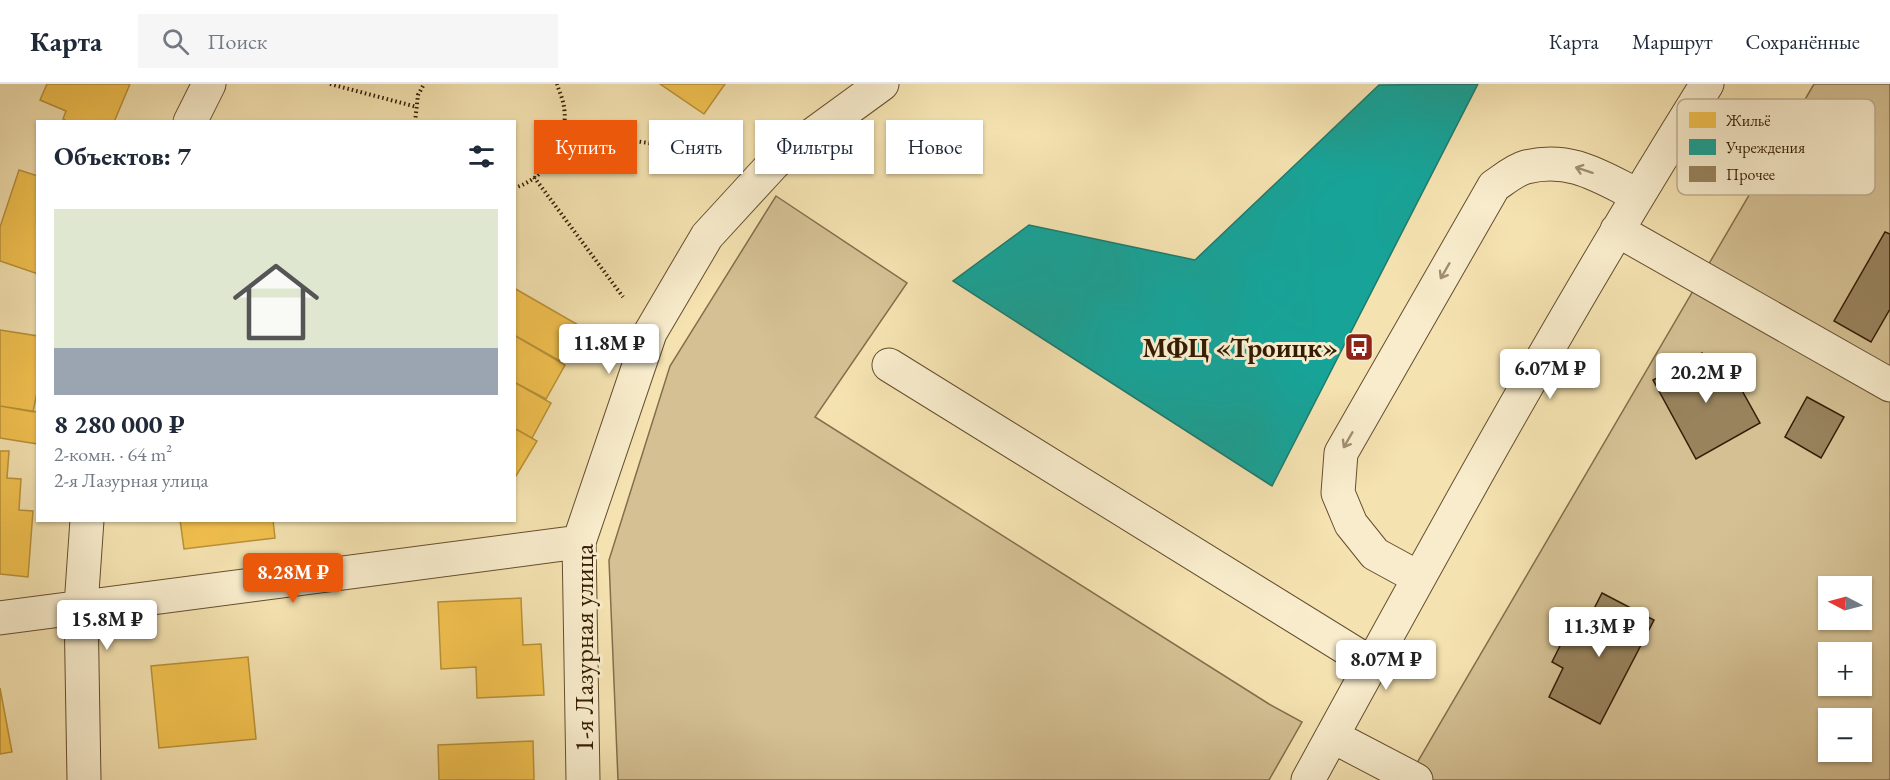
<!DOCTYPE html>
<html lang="ru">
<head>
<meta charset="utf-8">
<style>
	body { margin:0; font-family:"EB Garamond",serif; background:#f6f6f7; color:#1f2937; height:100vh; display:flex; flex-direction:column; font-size:22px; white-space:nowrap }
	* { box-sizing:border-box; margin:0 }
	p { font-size:20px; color:#747a83 }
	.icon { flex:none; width:33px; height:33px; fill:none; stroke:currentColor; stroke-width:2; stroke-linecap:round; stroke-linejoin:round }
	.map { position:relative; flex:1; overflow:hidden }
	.details { position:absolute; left:36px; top:36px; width:480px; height:402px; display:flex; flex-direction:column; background:#fff; border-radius:0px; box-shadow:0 2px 4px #0004 }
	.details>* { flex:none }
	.guide { position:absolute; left:534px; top:36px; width:570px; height:54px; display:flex; gap:12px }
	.needle { width:39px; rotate:276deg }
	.controls { position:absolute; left:1818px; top:492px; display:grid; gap:12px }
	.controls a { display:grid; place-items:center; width:54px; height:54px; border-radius:0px; background:#fff; box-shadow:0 2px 4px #0004; font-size:30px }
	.price { position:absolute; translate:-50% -51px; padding:0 14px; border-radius:6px; background:#fff; color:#222; font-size:20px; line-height:39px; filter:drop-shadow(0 2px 3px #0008) }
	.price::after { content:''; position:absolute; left:50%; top:36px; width:18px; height:14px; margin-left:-9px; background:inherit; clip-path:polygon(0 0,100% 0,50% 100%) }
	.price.selected { background:#ea580c; color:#fff }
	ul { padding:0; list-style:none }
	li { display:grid; align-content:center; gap:12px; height:318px; padding:0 18px }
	li span { display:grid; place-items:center; height:186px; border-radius:0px; color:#555 }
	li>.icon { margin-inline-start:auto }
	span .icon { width:108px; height:108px; fill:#fffc; stroke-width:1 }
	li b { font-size:26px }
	h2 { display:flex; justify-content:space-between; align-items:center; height:72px; padding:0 18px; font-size:26px }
	.chip { padding:0 21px; border-radius:0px; background:#fff; box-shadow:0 2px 4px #0004; font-size:21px; line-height:54px }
	.chip.selected { background:#ea580c; color:#fff }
	header { display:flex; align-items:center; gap:36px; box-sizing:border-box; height:84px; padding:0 30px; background:#fff; border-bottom:2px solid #e0e1e3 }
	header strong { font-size:28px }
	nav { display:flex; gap:33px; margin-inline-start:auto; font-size:21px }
	.search { width:420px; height:54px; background:#f6f6f7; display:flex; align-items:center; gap:15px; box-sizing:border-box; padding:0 21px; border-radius:0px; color:#747a83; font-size:22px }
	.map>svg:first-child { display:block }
</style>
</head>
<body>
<header>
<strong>Карта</strong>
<div class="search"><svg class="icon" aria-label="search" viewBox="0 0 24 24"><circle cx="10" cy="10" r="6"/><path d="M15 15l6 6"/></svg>Поиск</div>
<nav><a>Карта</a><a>Маршрут</a><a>Сохранённые</a></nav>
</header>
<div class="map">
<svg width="1890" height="696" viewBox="0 0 1890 696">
	<rect width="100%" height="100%" fill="#f4e2b0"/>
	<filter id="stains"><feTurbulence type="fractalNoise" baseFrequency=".00333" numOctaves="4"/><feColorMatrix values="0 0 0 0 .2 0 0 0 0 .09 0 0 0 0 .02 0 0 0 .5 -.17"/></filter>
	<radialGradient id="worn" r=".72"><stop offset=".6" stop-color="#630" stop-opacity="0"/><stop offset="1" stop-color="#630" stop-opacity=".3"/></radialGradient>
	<path fill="#d4c093" stroke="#846e4c" stroke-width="1.5" fill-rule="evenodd" d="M 1814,0 L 1890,0 L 1890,696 L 1407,696 ZM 1828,502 L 1862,502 L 1862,536 L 1828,536 ZM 1828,568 L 1862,568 L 1862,602 L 1828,602 ZM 1828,634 L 1862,634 L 1862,668 L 1828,668 Z
		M 776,112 L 907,199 L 815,333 L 1269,620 L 1302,638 L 1269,696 L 618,696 L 609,476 L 670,282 Z"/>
	<path fill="#f2c14e" stroke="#b99038" stroke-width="1.5" d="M 47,0 L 130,0 L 114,38 L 68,38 L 63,35 L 66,27 L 40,16 Z
		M 660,0 L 725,0 L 704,30 Z
		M 19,86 L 38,92 L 38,190 L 0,177 L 0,143 Z
		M 514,204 L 580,242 L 560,277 L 514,251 Z
		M 0,246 L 38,252 L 38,304 L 33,328 L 0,322 Z
		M 514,251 L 565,281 L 546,315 L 514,298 Z
		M 514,298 L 551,319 L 532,354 L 514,344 Z
		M 0,322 L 38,328 L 38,360 L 0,354 Z
		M 514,344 L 537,357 L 516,392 L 514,391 Z
		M 0,367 L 9,367 L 7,394 L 21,395 L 19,426 L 33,427 L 28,493 L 0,490 Z
		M 180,436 L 273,436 L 275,454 L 184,465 Z
		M 521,514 L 523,561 L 541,560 L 544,611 L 477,614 L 476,583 L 441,585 L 438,518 Z
		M 248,573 L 256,655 L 159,664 L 151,582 Z
		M 0,604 L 12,668 L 0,670 Z
		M 533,657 L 534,696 L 439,696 L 438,661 Z"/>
	<path fill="#17a398" stroke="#207a6c" stroke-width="1.5" d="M 1478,0 L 1272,402 L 953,197 L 1029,141 L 1195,176 L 1379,1 Z"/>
	<path fill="#98835d" stroke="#351c04" stroke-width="1.5" d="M 1885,148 L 1890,150 L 1890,225 L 1871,258 L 1834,237 Z
		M 1702,269 L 1710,284 L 1725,276 L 1760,339 L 1696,375 L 1653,296 Z
		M 1807,313 L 1844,333 L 1821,374 L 1785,353 Z
		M 1602,509 L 1654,536 L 1600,640 L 1549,613 L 1563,584 L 1552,578 L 1567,548 L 1579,554 Z"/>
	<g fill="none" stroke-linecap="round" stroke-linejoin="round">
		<g stroke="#654e2f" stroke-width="35">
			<path id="minor" d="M 190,38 L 209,0
				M 1617,146 L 1890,301
				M 889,281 L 1372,580
				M 1419,494 L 1375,470 L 1351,440 L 1338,409 L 1341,369 L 1494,102 C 1503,96 1515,86 1526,83 C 1570,72 1599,92 1637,111
				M 0,534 L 579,458
				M 1332,652 L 1416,696
				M 84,696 L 81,522 L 87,436
				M 583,696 L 579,458 L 650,249 L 707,152 L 775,78 L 882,0
				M 1308,696 C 1436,462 1565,226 1707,0"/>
		</g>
		<path stroke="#351c04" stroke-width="4" stroke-dasharray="1.5 3" stroke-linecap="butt" d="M 330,0 L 417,23
			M 415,38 L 418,11 L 424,0
			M 564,46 L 726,71
			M 534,93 L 623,213
			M 514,104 C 548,94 569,56 564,23 C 563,15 559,7 557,0"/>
		<use href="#minor" stroke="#f8eccc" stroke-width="33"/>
	</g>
	<defs><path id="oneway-shaft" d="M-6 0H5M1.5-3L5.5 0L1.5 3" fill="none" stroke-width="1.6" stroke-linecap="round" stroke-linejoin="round" transform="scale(1.5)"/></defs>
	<g stroke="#a08e72">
		<use href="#oneway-shaft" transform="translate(1584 86) rotate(-162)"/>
		<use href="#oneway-shaft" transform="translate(1445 187) rotate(120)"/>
		<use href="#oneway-shaft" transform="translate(1348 356) rotate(120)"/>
	</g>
	<defs>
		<g id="bus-square" transform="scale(1.5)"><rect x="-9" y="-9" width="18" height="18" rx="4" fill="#8f2418" stroke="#f8eccc"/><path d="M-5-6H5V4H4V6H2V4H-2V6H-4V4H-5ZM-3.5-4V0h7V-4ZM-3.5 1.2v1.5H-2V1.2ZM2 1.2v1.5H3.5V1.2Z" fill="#fff"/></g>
	</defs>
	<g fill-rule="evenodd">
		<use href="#bus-square" x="1359" y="263"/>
	</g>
	<g text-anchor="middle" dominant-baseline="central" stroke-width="6" stroke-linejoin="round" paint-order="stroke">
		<g font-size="27" font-weight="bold" fill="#351c04" stroke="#f8eccc" text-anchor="end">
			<text x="1338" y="263">МФЦ «Троицк»</text>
		</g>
		<g font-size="27" fill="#351c04" stroke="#f8eccc">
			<text transform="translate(583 564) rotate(-90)">1-я Лазурная улица</text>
		</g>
	</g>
	<rect x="1677" y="15" width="198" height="96" rx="9" fill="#f8eccc" stroke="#beae90" stroke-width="1.5"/>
	<rect x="1689" y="28" width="27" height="16" fill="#f2c14e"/>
	<rect x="1689" y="55" width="27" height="16" fill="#17a398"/>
	<rect x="1689" y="82" width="27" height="16" fill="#98835d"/>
	<g font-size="16" fill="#351c04">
		<text x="1726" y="42">Жильё</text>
		<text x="1726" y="69">Учреждения</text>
		<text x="1726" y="96">Прочее</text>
	</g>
	<rect width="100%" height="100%" filter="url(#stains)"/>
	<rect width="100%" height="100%" fill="url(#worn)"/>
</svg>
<div class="controls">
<a><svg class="needle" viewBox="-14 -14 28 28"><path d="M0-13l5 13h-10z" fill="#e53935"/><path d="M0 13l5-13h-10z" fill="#747a83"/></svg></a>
<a>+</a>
<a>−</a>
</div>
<b class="price" style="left:609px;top:291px">11.8M ₽</b>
<b class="price" style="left:1550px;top:316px">6.07M ₽</b>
<b class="price" style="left:1706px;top:320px">20.2M ₽</b>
<b class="price selected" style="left:293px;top:520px">8.28M ₽</b>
<b class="price" style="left:107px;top:567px">15.8M ₽</b>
<b class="price" style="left:1599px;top:574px">11.3M ₽</b>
<b class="price" style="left:1386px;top:607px">8.07M ₽</b>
<div class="guide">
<a class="chip selected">Купить</a>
<a class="chip">Снять</a>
<a class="chip">Фильтры</a>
<a class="chip">Новое</a>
</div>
<section class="details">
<h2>Объектов: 7<svg class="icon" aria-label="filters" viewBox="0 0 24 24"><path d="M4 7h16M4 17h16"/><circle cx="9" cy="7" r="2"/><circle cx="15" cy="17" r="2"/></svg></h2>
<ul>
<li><span style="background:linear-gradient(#dfe7d0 75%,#9aa5b1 0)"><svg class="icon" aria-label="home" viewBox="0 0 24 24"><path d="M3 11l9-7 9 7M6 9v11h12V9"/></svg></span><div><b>8 280 000 ₽</b><p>2-комн. · 64 m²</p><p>2-я Лазурная улица</p></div></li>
</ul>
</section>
</div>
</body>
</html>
